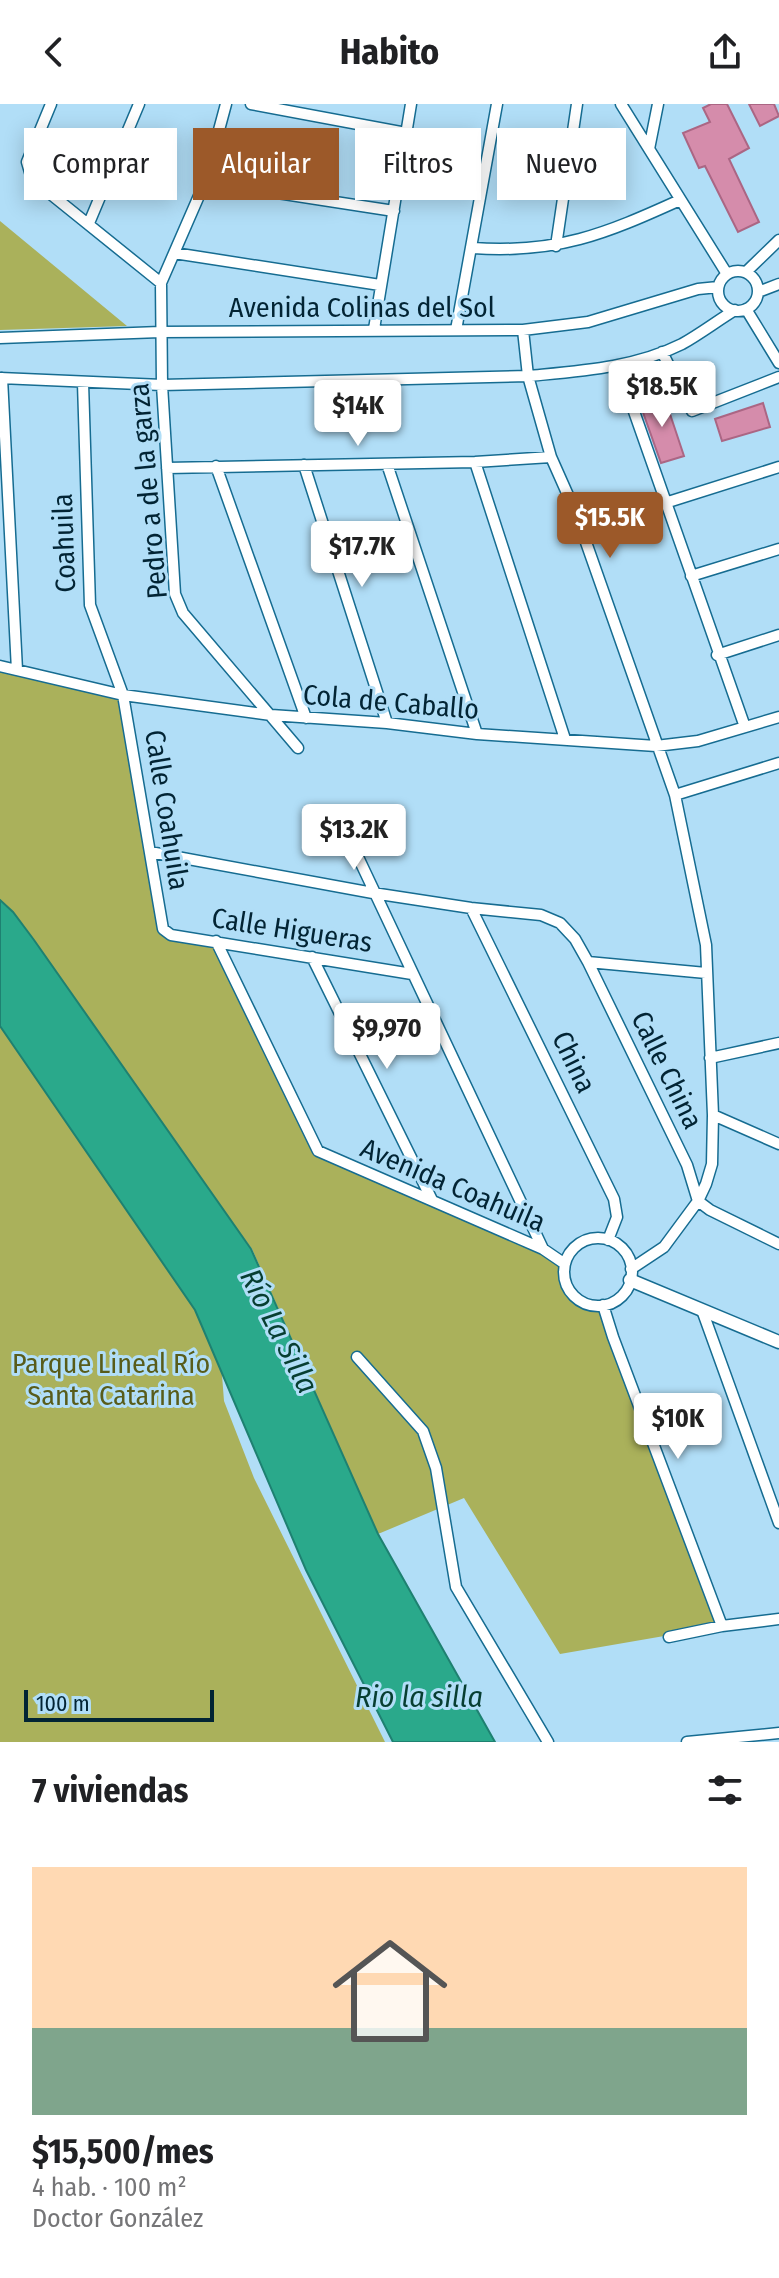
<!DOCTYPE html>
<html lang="es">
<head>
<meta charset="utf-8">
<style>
	body { margin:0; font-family:"Fira Sans Condensed",sans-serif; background:#f2f2f2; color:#202124; height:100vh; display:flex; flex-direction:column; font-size:30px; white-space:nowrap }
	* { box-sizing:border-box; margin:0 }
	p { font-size:26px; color:#757577 }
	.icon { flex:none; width:44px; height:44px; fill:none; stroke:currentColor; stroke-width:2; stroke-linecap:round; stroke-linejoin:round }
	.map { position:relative; height:1638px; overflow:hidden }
	.details { display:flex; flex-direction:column; background:#fff; flex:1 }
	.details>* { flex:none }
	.guide { position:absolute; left:24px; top:24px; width:732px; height:72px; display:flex; gap:16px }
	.scale { position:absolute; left:24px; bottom:20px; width:190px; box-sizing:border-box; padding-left:8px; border:4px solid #022434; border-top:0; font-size:22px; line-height:28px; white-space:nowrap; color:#022434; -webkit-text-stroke:6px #b1def7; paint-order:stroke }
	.price { position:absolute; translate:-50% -68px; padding:0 18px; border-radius:8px; background:#fff; color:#222; font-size:26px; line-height:52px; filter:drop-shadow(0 2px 4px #0008) }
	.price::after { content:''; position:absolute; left:50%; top:48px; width:24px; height:18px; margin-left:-12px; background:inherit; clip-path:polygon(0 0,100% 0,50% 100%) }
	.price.on { background:#9c5929; color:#fff }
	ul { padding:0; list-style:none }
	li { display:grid; align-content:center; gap:16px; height:424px; padding:0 32px }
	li+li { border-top:2px solid #e0e0e0 }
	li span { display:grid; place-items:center; height:248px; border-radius:0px; color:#555 }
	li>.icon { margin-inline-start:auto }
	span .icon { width:144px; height:144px; fill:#fffc; stroke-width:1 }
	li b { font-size:34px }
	h2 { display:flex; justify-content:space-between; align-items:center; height:96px; padding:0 32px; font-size:34px }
	.chip { padding:0 28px; border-radius:0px; background:#fff; box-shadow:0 4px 20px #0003; font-size:28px; line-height:72px }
	.chip.on { background:#9c5929; color:#fff }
	header { display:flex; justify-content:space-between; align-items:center; height:104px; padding:0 32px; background:#fff; font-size:36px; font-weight:700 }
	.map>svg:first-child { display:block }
</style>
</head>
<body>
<header><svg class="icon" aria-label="back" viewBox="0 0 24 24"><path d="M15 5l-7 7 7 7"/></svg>Habito<svg class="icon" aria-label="share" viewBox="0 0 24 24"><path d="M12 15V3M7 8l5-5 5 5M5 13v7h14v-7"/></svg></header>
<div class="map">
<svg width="779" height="1638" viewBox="0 0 779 1638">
	<rect width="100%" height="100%" fill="#b1def7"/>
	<path fill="#aab15b" d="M 0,117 L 127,222 L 0,226 Z
		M 0,562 L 123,591 L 163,825 L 216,837 L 316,1044 L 565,1160 C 564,1184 577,1202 603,1201 L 722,1522 L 560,1550 L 464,1394 L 378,1430 L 252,1145 L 197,1072 L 211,1129 L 224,1297 L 254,1374 L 385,1638 L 0,1638 Z"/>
	<path fill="#2aa98b" stroke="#1e8171" stroke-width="2" d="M 0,796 L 13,808 L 34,836 L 251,1145 L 378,1430 L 495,1638 L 393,1638 L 306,1466 L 195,1206 L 0,922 Z"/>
	<path fill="#d58cab" stroke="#ab6684" stroke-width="2" d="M 711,0 L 727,0 L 749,44 L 729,55 L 759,118 L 738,128 L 705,62 L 699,64 L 683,29 L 710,18 L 703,4 Z
		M 749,0 L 774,0 L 779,12 L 760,22 Z
		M 664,292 L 684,352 L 661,359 L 640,300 Z
		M 763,299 L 770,323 L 722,337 L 715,315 Z"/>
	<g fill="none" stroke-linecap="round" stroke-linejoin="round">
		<g stroke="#166c91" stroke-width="13">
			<path id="minor" d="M 51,0 L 27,58 L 32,75 L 161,179
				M 226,0 L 205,78 L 161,179 L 162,281 L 175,490 L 183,509 L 298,644
				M 251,0 L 406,29
				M 621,0 L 727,170
				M 649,45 L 658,0
				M 205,78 L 394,107
				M 89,119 L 139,0
				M 556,142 L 577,0
				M 473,144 C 557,150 605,130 680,96
				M 174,149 L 380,181
				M718 187a20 20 0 1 1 40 0a20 20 0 1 1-40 0Z
				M 746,168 L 779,136
				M 758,188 L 779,180
				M 746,205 L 779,259
				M 374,225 L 411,0
				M 456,226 L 497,0
				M 523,226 L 528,272 L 551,353 L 575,407 L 675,691 L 706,841 L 713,1011 L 712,1060 L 706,1080 L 698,1097 L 664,1143 L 631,1165
				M 0,234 L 160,228 L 523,226 L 588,218 L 698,185 L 718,183
				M 662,248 L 692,307 L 779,273
				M 618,262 L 745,623
				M 0,274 L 162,281 L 528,272 C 580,267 634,264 682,240 C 700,230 717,217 735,206
				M 2,274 L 17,566
				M 83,279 L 90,501 L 123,591 L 163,825 L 171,831 L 412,870
				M 475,358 L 565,635
				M 387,360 L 477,630
				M 304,361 L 387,619
				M 216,362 L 306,614
				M 167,364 L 475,358 L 551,353
				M 665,399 L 779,363
				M 691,472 L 779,445
				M 717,551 L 779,531
				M 0,562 L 123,591 L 271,611 L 387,619 L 477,630 L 656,642 L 698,637 L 779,613
				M 675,691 L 779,659
				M 150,748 L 373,789 L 471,804 L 541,811 L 560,819 L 575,835 L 588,858 L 687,1061 L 698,1097
				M 358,753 L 543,1145
				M 471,804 L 614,1095 L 617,1113 L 608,1136
				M 216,837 L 318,1047 L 543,1145 L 565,1160
				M 312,853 L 432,1096
				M 588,858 L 706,869
				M 710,954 L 779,939
				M 713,1011 L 779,1040
				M 698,1097 L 710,1106 L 779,1140
				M564 1168a34 34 0 1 1 68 0a34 34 0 1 1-68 0Z
				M 603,1201 L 613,1233 L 722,1522
				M 702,1206 L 779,1419
				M 357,1253 L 423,1327 L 436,1364 L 456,1483 L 548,1638
				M 669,1533 L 722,1522 L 779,1515
				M 687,1638 L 779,1629"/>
		</g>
		<g stroke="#166c91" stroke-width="15">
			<path id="tertiary" d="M 630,1176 L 779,1238"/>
		</g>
		<use href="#minor" stroke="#fff" stroke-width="10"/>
		<use href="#tertiary" stroke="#fff" stroke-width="12"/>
	</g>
	<g text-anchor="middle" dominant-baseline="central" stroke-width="6" stroke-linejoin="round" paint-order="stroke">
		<g font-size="28" fill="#022434" stroke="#b1def7">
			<text x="362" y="203">Avenida Colinas del Sol</text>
			<text transform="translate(148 387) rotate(-95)">Pedro a de la garza</text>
			<text transform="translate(64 439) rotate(-92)">Coahuila</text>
			<text transform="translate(391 598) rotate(5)">Cola de Caballo</text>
			<text transform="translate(167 706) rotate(81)">Calle Coahuila</text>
			<text transform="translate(292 826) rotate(9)">Calle Higueras</text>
			<text transform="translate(574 958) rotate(64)">China</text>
			<text transform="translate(667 966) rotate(64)">Calle China</text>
			<text transform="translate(453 1081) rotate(23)">Avenida Coahuila</text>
		</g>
		<g font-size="28" fill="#585c1a" stroke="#b1def7">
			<text x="111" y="1259">Parque Lineal Río<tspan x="111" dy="32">Santa Catarina</tspan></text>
		</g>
		<g font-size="30" font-style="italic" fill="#073e31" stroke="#b1def7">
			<text transform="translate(279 1227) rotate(63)">Río La Silla</text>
			<text x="419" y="1593">Rio la silla</text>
		</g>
	</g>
</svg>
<div class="scale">100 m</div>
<b class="price" style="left:662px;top:325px">$18.5K</b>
<b class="price" style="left:358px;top:344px">$14K</b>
<b class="price on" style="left:610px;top:456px">$15.5K</b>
<b class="price" style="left:362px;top:485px">$17.7K</b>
<b class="price" style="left:354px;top:768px">$13.2K</b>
<b class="price" style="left:387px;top:967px">$9,970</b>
<b class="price" style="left:678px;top:1357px">$10K</b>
<div class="guide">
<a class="chip">Comprar</a>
<a class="chip on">Alquilar</a>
<a class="chip">Filtros</a>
<a class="chip">Nuevo</a>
</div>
</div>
<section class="details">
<h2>7 viviendas<svg class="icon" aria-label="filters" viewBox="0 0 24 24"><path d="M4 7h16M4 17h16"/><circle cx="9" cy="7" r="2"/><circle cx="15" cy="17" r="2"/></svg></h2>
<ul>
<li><span style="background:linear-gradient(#ffd9b3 65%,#7fa58c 0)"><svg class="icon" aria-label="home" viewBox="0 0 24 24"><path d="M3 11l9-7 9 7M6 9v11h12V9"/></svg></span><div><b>$15,500/mes</b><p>4 hab. · 100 m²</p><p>Doctor González</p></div></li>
</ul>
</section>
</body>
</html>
